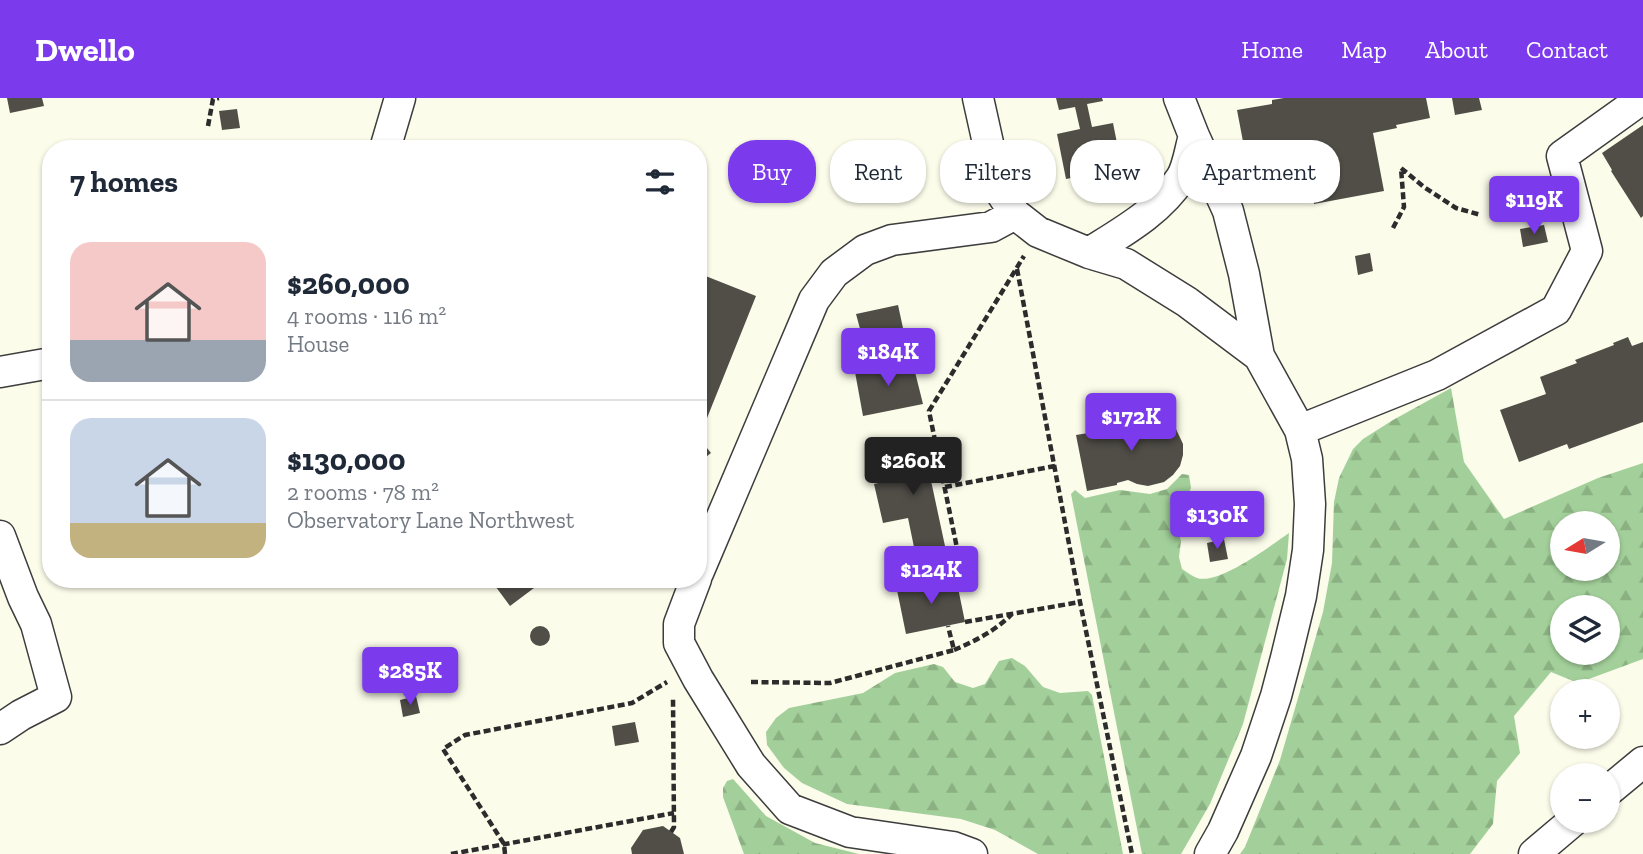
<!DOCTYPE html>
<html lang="en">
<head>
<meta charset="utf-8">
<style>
	body { margin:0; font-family:"Zilla Slab",serif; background:#f2f2f3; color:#1f2937; height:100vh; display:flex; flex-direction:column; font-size:26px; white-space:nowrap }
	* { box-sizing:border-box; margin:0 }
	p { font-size:23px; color:#747a83 }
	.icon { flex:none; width:38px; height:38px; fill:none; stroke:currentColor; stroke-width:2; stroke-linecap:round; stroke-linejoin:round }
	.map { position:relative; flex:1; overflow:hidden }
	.details { position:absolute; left:42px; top:42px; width:665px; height:448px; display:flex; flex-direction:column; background:#fff; border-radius:28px; box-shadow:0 2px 5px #0004 }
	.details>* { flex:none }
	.guide { position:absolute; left:728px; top:42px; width:665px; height:63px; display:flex; gap:14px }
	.needle { width:46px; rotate:259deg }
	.fabs { position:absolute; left:1550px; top:413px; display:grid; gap:14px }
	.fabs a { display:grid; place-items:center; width:70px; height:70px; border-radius:50%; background:#fff; box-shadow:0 2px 5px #0004; font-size:35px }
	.price { position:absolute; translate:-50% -60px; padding:0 16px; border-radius:7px; background:#7c3aed; color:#fff; font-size:23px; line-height:46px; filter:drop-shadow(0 2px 4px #0008) }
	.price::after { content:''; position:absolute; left:50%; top:42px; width:21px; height:16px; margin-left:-10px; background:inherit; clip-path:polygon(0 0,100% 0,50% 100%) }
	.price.on { background:#222; color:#fff }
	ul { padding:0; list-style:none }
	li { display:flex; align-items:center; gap:21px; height:175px; padding:0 28px }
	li+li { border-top:2px solid #e0e1e3 }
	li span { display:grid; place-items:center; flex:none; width:196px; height:140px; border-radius:21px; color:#555 }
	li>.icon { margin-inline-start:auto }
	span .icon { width:84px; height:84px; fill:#fffc; stroke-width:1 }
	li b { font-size:30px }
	h2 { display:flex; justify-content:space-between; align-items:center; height:84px; padding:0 28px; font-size:30px }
	.chip { padding:0 24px; border-radius:28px; background:#fff; box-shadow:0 2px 5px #0004; font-size:24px; line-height:63px }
	.chip.on { background:#7c3aed; color:#fff }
	header { display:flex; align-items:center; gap:42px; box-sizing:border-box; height:98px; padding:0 35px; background:#7c3aed; color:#fff }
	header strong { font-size:33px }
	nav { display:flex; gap:38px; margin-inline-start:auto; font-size:24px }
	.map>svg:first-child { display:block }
</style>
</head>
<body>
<header>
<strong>Dwello</strong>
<nav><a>Home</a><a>Map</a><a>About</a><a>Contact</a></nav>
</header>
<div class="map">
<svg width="1643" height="756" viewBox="0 0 1643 756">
	<defs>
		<pattern id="forest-firs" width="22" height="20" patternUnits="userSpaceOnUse" patternTransform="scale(1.75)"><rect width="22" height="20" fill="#a3d09a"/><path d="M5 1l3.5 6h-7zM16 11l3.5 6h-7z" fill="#8bb183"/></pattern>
	</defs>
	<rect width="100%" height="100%" fill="#fbfcea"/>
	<path fill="url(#forest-firs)" fill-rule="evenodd" d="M 1451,290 L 1464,364 L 1504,421 L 1598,380 L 1643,365 L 1643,561 L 1578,585 L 1551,574 L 1514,618 L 1520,655 L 1497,683 L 1493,726 L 1470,756 L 1240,756 L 1245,749 L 1280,662 L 1323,514 L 1332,465 L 1334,404 L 1339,380 L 1353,351 L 1363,341 L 1393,322 ZM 1563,425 L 1608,425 L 1608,471 L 1563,471 ZM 1608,509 L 1608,555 L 1563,555 L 1563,509 Z
		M 1182,376 L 1189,377 L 1191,390 L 1176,425 L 1181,443 L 1179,459 L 1182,471 C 1187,474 1192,478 1197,480 C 1219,487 1270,448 1289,435 L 1287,461 L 1243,626 L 1210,706 L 1181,756 L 1142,756 L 1071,396 L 1075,392 L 1085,400 L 1120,392 L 1150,396 L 1167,391 Z
		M 1012,560 L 1025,568 L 1043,589 L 1060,595 L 1088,593 L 1092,597 L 1123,756 L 1038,756 L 995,732 L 961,721 L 847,706 L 802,685 L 784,670 L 767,647 L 766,634 L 776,620 L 789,610 L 863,595 L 895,575 L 934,566 L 943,569 L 955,584 L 973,590 L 985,586 L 999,563 Z
		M 733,681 L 766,718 L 815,745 L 859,756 L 744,756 L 723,699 L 723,690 L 727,683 Z"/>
	<path fill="#514e48" d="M 7,0 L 42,0 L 44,8 L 10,15 Z
		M 1056,0 L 1102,0 L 1103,3 L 1087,6 L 1092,29 L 1113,25 L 1122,70 L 1066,81 L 1057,36 L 1080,31 L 1075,9 L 1059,12 Z
		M 1284,0 L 1426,0 L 1430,20 L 1396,27 L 1397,30 L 1373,35 L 1384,93 L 1314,106 L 1303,47 L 1279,51 L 1278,48 L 1245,54 L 1237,12 L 1272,6 L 1272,2 Z
		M 1452,0 L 1479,0 L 1482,12 L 1455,17 Z
		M 237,11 L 240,30 L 222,32 L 219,13 Z
		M 1643,27 L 1643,118 L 1641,120 L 1611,73 L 1612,72 L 1602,55 Z
		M 1544,127 L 1548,144 L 1523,149 L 1520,131 Z
		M 1370,155 L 1373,173 L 1358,177 L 1355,158 Z
		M 698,175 L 756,198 L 699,340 L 711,355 L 698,365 Z
		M 898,207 L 903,230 L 862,238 L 856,216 Z
		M 1628,239 L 1632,248 L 1643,244 L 1643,324 L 1569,351 L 1567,346 L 1519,364 L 1500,312 L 1546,296 L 1540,279 L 1577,265 L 1575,262 L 1614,247 L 1613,245 Z
		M 912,262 L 923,306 L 863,318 L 855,274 Z
		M 1141,317 L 1158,318 L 1168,323 L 1176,331 L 1183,346 L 1183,357 L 1180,368 L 1173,377 L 1164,384 L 1148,388 L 1137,386 L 1128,382 L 1117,385 L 1117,387 L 1087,393 L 1076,337 L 1106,332 L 1107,334 L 1119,331 L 1131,321 Z
		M 924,340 L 930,369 L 925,370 L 928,379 L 930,378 L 945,448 L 934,450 L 935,455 L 928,457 L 927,452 L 915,454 L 908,420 L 883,425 L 874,386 L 901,380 L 894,346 Z
		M 1224,441 L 1228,461 L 1210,464 L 1207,445 Z
		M 956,480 L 965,524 L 906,536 L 897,492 Z
		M 490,481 L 546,481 L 510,508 Z
		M530 538a10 10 0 1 1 20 0a10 10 0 1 1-20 0Z
		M 416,598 L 420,615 L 403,619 L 400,602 Z
		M 635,624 L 639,644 L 615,648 L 612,628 Z
		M 663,728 L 680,740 L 684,756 L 632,756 L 631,750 L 643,732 Z"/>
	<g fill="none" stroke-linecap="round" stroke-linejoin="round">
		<g stroke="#3d3d3d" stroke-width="33">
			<path id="street" d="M 978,0 L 998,90 L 1015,116 L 1038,134 L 1089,155 C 1122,134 1159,114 1181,80 C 1188,69 1190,51 1194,38
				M 1179,0 L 1194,38 L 1228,113 L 1244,176 L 1259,258
				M 385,51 L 400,0
				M 1089,155 L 1126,166 L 1187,204 L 1259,258 L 1300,332 L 1307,361 L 1310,406 L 1308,452 L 1301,498 L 1286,560 L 1276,598 L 1256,658 L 1223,733 L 1210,756
				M 0,274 L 51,265
				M 1300,332 L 1437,277 L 1556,212 L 1587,153 L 1562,58 L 1643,0
				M 0,438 L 23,499 L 36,526 L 56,599 L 21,617 L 0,631
				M 698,475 L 814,202 L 834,175 L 865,152 L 892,142 L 991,129 L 1015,116
				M 696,481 L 679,526 L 679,545 L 698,581 L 751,667 L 790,711 L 850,734 L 953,749 L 972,756
				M 1608,693 L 1643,664
				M 1534,756 L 1573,723"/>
		</g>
		<path stroke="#2c2c2c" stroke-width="4.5" stroke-dasharray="7 3.5" stroke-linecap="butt" d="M 208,28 L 213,1 L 219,0
			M 1393,130 L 1404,109 L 1401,70 L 1424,89 L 1456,110 L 1481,117
			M 1017,171 L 1080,504 L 1132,756
			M 945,389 L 1055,368
			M 931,466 L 959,460 L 929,313 L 1024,158
			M 965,524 L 1080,504
			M 954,552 C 975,543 995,533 1012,516
			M 751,584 L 830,585 L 954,552 L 948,528
			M 671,734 L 674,729 L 673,599
			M 451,756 L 674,715
			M 505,756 L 504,746 L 443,651 L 465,637 L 632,605 L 667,584"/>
		<use href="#street" stroke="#fff" stroke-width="30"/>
	</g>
</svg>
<div class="fabs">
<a><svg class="needle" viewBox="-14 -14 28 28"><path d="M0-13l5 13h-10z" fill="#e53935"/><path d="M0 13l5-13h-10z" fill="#747a83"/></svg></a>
<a><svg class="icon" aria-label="layers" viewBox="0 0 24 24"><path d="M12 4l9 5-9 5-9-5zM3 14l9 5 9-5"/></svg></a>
<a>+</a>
<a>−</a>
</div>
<b class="price" style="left:1534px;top:138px">$119K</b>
<b class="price" style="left:888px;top:290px">$184K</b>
<b class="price" style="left:1131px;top:355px">$172K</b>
<b class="price on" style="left:913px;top:399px">$260K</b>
<b class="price" style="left:1217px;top:453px">$130K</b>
<b class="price" style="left:931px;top:508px">$124K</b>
<b class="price" style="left:410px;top:609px">$285K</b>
<div class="guide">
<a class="chip on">Buy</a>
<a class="chip">Rent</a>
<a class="chip">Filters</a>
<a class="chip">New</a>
<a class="chip">Apartment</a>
</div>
<section class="details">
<h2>7 homes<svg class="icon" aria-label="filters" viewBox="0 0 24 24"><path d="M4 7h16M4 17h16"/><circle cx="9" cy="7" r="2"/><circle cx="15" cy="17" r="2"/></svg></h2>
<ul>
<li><span style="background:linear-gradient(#f6c9c9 70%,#9aa5b1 0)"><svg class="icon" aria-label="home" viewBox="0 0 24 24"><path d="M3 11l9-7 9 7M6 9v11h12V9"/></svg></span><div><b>$260,000</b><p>4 rooms · 116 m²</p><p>House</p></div></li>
<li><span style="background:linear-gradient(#c9d6e8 75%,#c2b280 0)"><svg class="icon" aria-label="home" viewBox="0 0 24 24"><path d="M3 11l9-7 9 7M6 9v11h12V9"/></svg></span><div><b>$130,000</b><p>2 rooms · 78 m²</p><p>Observatory Lane Northwest</p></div></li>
</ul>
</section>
</div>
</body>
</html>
